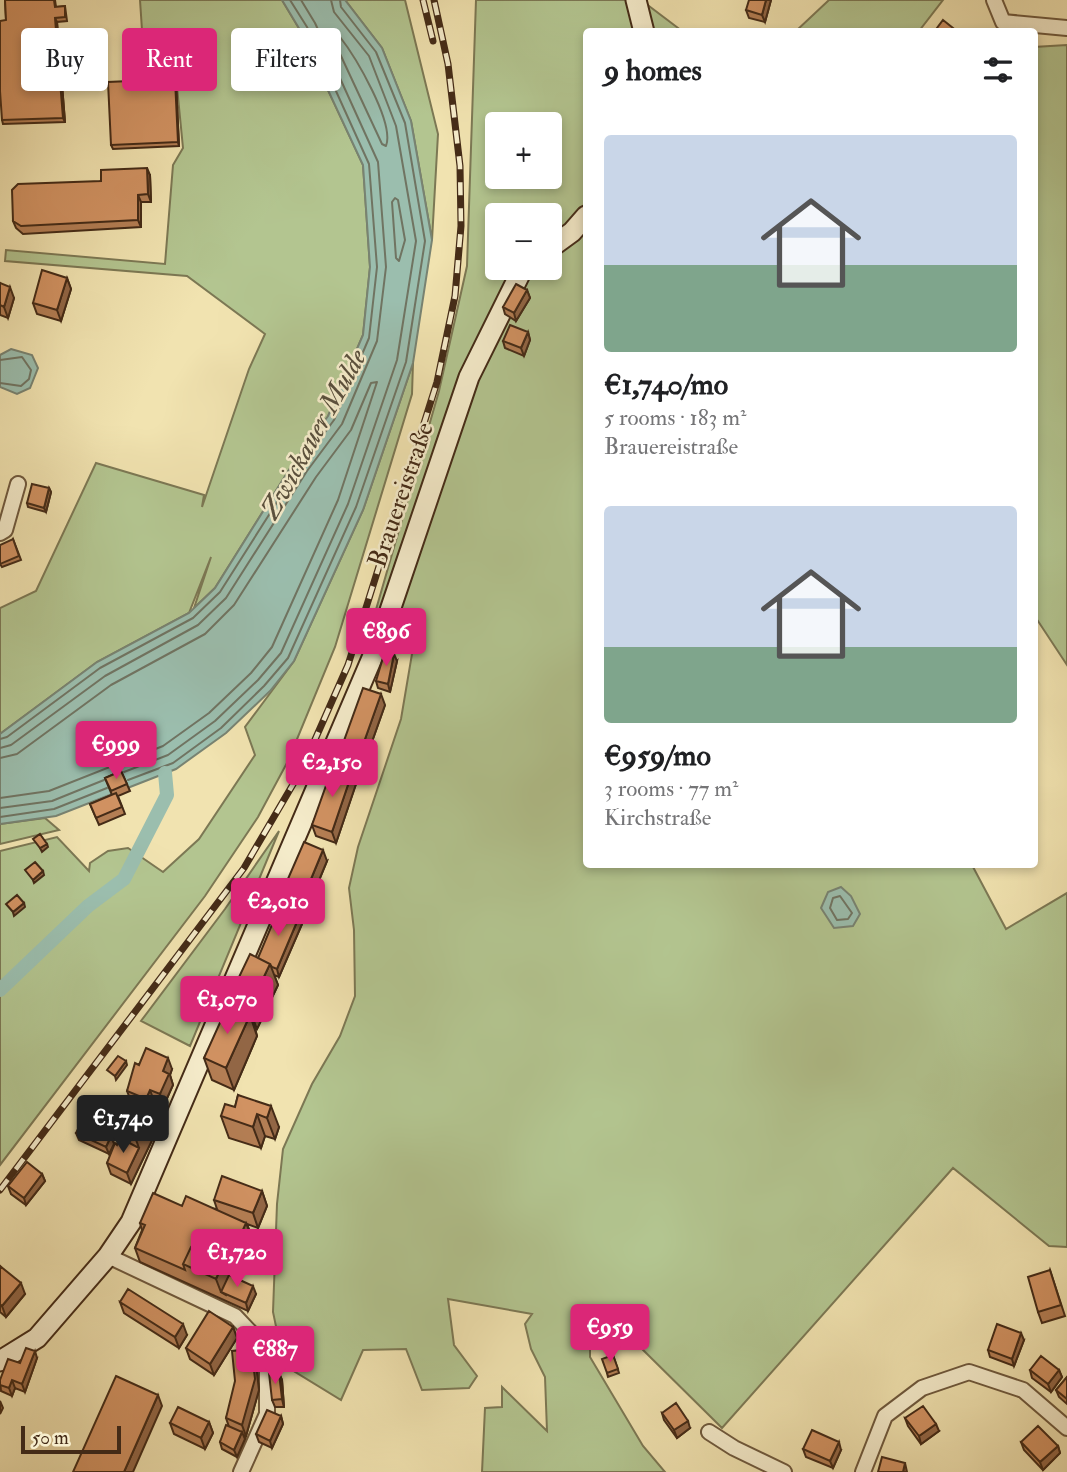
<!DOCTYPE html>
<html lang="en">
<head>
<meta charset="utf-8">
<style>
	body { margin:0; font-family:"IM FELL Double Pica",serif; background:#f2f2f2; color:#202124; height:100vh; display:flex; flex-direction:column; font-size:26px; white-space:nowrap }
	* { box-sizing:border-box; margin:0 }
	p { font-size:23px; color:#757577 }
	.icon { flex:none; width:38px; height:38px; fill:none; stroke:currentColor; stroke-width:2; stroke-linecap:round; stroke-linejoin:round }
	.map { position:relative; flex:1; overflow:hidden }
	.panel { position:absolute; left:583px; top:28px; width:455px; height:840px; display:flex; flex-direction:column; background:#fff; border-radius:7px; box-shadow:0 4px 10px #0003 }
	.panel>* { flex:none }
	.guide { position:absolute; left:21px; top:28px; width:457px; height:63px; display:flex; gap:14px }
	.fabs { position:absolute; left:485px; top:112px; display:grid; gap:14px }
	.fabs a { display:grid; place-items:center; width:77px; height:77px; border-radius:7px; background:#fff; box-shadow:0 4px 10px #0003; font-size:35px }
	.scale { position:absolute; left:21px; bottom:18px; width:100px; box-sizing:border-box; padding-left:7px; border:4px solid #442b17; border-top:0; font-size:19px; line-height:24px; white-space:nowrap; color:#442b17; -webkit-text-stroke:5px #f6edcc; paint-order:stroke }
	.price { position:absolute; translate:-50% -60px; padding:0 16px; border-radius:7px; background:#db2777; color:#fff; font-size:23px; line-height:46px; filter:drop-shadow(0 2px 4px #0008) }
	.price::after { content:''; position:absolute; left:50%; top:42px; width:21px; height:16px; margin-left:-10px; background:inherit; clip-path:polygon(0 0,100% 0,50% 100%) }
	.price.active { background:#222; color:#fff }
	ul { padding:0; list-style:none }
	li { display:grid; align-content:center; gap:14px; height:371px; padding:0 21px }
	li span { display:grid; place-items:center; height:217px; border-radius:7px; color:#555 }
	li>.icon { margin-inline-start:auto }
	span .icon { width:126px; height:126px; fill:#fffc; stroke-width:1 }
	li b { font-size:30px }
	h2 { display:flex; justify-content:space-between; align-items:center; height:84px; padding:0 21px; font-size:30px }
	.pill { padding:0 24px; border-radius:7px; background:#fff; box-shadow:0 4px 10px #0003; font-size:24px; line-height:63px }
	.pill.active { background:#db2777; color:#fff }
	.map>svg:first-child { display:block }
</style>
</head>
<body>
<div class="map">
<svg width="1067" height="1472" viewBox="0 0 1067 1472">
	<rect width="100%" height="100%" fill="#f1e3b0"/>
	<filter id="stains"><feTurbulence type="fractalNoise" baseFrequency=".00286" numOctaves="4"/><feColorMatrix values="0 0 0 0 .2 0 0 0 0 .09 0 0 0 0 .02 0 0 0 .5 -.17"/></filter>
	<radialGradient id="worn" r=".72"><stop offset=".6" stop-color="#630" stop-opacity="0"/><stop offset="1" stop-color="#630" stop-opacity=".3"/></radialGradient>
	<path fill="#b3c590" stroke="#7c7854" stroke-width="2" fill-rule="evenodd" d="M 140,0 L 282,0 L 300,30 L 363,165 L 370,267 L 363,335 L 328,417 L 294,462 L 215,588 L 194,608 L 211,557 L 189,613 L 97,662 L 0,734 L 0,608 L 36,591 L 96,463 L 204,495 L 202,507 L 249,369 L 265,334 L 187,276 L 5,261 L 6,250 L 165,264 L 173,165 L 183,148 L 173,46 L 143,45 Z
		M 345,0 L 405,0 L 438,134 L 432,240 L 411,121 L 382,48 Z
		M 476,0 L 641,0 L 682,31 L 586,32 L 586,864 L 972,865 L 1006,929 L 1067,893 L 1067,1247 L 1049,1246 L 953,1168 L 722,1428 L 638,1345 L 590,1333 L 590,1357 L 643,1446 L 665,1472 L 482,1472 L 485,1408 L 502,1407 L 502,1387 L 547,1431 L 545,1377 L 531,1349 L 525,1324 L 532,1314 L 448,1299 L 454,1345 L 477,1376 L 469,1388 L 422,1390 L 406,1349 L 363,1350 L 341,1400 L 284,1365 L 273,1312 L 277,1204 L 283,1149 L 312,1084 L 340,1036 L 355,996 L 354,930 L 349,888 L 358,847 L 401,719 L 412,654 L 377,628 L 371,627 L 439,391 L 467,266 ZM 497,124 L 550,124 L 550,177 L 497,177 ZM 497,215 L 550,215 L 550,268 L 497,268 Z
		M 829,0 L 943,0 L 919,31 L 796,31 Z
		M 1067,45 L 1067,665 L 1034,615 L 1034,47 Z
		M 413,363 L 412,394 L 335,647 L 288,761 L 258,817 L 205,896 L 0,1165 L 0,851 L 57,837 L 89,871 L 90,863 L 108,851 L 128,848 L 163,872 L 199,839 L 255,755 L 245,727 L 294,661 L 363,510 Z
		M 45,818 L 59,830 L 0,844 L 0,824 Z
		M 279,831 L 190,1046 L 141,1021 L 225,909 Z"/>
	<path fill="#9bbeae" stroke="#788372" stroke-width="2" d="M 282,0 L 345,0 L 382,48 L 411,121 L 432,240 L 413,363 L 363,510 L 294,661 L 270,691 L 226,733 L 176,769 L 56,816 L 0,824 L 0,734 L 97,662 L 189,613 L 215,588 L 294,462 L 328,416 L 363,335 L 370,267 L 363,165 L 300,30 Z
		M 11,349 L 32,355 L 38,368 L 30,388 L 17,394 L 0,387 L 0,355 Z
		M 841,887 L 851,896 L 860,914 L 853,926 L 834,928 L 821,908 L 828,892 Z"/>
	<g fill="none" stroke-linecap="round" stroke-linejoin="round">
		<path stroke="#707462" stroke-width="2" d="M 336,36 L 340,37 C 355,56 395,123 386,146 L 382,144 L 334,41 Z
			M 395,198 L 398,200 L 405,240 L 399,261 L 396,258 L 392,202 Z
			M 0,360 L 22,357 L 31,370 L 29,379 L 21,386 L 0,383
			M 0,739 L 7,737 L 100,668 L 193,618 L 220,592 L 300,466 L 334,420 L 369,338 L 377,267 L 369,164 L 307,27 L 290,0
			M 0,748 L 11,745 L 105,676 L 198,625 L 226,598 L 307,471 L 342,424 L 377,341 L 386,267 L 378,162 L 315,23 L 301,0
			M 0,758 L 17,754 L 111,685 L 205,634 L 234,605 L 316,477 L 351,430 L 371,383 L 377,382 L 338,500 L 272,647 L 251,673 L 209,713 L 163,746 L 49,791 L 0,798
			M 124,772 L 168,755 L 215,721 L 258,680 L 281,653 L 348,504 L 397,360 L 416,241 L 396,126 L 369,56 L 334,12 L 331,0
			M 128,780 L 173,763 L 221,728 L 264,686 L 288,658 L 356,507 L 406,362 L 425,241 L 405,123 L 376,52 L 341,7 L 340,0
			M 0,808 L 52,801 L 104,780
			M 0,817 L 54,809 L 107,788
			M 840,896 L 852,913 L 848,919 L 837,920 L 830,908 L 833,898 Z"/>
		<path stroke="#9bbeae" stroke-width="14" d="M 0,990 L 88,906 L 124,879 L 167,795 L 165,773"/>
		<g stroke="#6f593d" stroke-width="18">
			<path id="street" d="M 994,0 L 1003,22 L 1067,28
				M 0,533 L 5,530 L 18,484
				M 108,1256 L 235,1316 L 252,1334 L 262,1351 L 267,1371 L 267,1414 L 241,1472
				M 709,1432 L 734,1448 L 784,1472
				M 863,1472 L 885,1416 L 922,1388 L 969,1372 L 1023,1390 L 1067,1428"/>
		</g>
		<g stroke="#442b17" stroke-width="23">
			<path id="secondary" d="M 636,0 L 644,32
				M 550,248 L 572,232 L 586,216
				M 0,1361 L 37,1338 L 108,1256 L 131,1222 L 381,637 L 469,377 L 523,268"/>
		</g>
		<use href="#street" stroke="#f6edcc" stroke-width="14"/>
		<use href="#secondary" stroke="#f6edcc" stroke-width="19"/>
		<g stroke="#442b17" stroke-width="7">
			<path id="rail" d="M 423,0 L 433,41
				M 0,1190 L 244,868 L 302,769 L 348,665 L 437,382 L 455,296 L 461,226 L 460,166 L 448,64 L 434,0"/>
		</g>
		<use href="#rail" stroke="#f6edcc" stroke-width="4.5" stroke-dasharray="13" stroke-linecap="butt"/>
	</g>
	<path fill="#b47e54" stroke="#442b17" stroke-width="2" d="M 5,0 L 55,0 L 56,7 L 65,6 L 67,21 L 57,22 L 65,122 L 3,124 L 2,120 L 6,20 Z
		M 771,0 L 765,22 L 749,18 L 746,10 Z
		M 175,79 L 176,83 L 179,146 L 113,149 L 111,145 Z
		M 150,175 L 151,202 L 141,202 L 141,227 L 23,234 L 16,228 L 13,221 L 101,181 Z
		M 67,278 L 71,289 L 61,321 L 37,314 L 33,303 Z
		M 0,283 L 14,298 L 8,318 L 0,315 Z
		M 527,290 L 530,298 L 516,321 L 505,314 L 503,307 Z
		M 528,332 L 530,340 L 524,356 L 505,348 L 503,341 Z
		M 49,488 L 51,492 L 46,512 L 28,507 L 27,503 Z
		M 13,539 L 21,560 L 2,567 L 0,564 Z
		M 397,661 L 390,692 L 378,688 L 376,681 Z
		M 385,705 L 363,767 L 345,760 L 341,749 Z
		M 121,771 L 130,791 L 118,796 L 125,814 L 99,825 L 90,804 L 112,795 L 105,778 Z
		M 356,784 L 336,843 L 316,836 L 312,825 Z
		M 327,861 L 308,907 L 288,899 L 284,888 Z
		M 302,924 L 279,977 L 274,975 L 278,985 L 257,1029 L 255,1028 L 257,1036 L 234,1090 L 212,1080 L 204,1058 L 232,1007 L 229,998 L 258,958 Z
		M 139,1065 L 172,1069 L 170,1075 L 173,1085 L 164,1105 L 154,1101 L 150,1110 L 137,1104 L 156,1132 L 131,1184 L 111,1174 L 107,1163 L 120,1138 L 116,1128 L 131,1101 L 127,1091 Z
		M 238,1095 L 279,1127 L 275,1139 L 265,1136 L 261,1148 L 229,1138 L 221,1116 L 235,1107 Z
		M 106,1122 L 108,1130 L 106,1134 L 111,1136 L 114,1144 L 109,1154 L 79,1140 L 76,1133 Z
		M 42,1174 L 45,1181 L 26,1205 L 11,1194 L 8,1186 Z
		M 262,1191 L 267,1206 L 258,1228 L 247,1224 L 252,1237 L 234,1277 L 256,1294 L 248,1311 L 140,1262 L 135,1248 L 142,1230 L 140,1223 L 182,1206 L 217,1209 L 214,1200 Z
		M 0,1266 L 25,1294 L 6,1317 L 0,1312 Z
		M 1050,1270 L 1065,1316 L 1042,1323 L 1038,1312 Z
		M 120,1302 L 187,1335 L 179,1348 L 124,1313 Z
		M 233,1327 L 237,1338 L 214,1375 L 190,1359 L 186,1348 Z
		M 1024,1340 L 1014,1366 L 990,1357 L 988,1350 Z
		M 254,1347 L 259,1390 L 246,1436 L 243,1435 L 245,1439 L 237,1457 L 222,1449 L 220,1442 L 229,1427 L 226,1418 Z
		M 613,1355 L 619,1373 L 608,1377 L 607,1373 Z
		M 37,1358 L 25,1392 L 15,1388 L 12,1396 L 1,1391 L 0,1380 L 20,1363 Z
		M 1030,1370 L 1059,1370 L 1062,1377 L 1051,1392 L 1032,1378 Z
		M 279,1373 L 282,1380 L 284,1407 L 275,1407 L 272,1400 Z
		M 1067,1377 L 1067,1404 L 1059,1397 L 1056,1390 Z
		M 662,1413 L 690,1428 L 677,1438 L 664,1420 Z
		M 281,1416 L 283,1424 L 272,1448 L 259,1442 L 256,1434 Z
		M 905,1418 L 939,1431 L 921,1444 L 908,1426 Z
		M 209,1422 L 213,1433 L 205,1449 L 174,1434 L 170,1423 Z
		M 1021,1442 L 1058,1446 L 1060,1453 L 1043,1470 L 1024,1450 Z
		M 803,1449 L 841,1450 L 833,1468 L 806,1457 Z"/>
	<path fill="#926645" stroke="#442b17" stroke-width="2" d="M 766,0 L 771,0 L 765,22 L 762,15 Z
		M 55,18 L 57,22 L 65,122 L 63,118 Z
		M 175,79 L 176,83 L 179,146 L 178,142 Z
		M 147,168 L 150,175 L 151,202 L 148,194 Z
		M 138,195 L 141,202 L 141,227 L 138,220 Z
		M 67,278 L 71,289 L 61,321 L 57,310 Z
		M 10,287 L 14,298 L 8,318 L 4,307 Z
		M 527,290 L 530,298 L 516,321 L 514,313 Z
		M 528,332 L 530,340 L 524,356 L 521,348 Z
		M 49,488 L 51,492 L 46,512 L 44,508 Z
		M 394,654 L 397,661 L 390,692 L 388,684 Z
		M 381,694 L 385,705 L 363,767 L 359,756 Z
		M 352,773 L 356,784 L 336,843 L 332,832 Z
		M 47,844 L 48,847 L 42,852 L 40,848 Z
		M 323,850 L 327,861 L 308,907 L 304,896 Z
		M 43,871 L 44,875 L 34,883 L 33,880 Z
		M 24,903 L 25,907 L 14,916 L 13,912 Z
		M 299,917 L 302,924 L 279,977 L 277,969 Z
		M 270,964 L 278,985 L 257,1029 L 249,1008 Z
		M 250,1015 L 257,1036 L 234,1090 L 226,1068 Z
		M 168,1058 L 172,1069 L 170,1075 L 173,1085 L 164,1105 L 160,1094 L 163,1071 Z
		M 126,1061 L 127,1065 L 116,1080 L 115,1076 Z
		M 150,1090 L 154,1101 L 150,1110 L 146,1099 Z
		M 271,1106 L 279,1127 L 275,1139 L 267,1118 Z
		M 149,1111 L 156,1132 L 131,1184 L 127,1173 L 139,1148 L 135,1137 Z
		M 257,1114 L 265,1136 L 261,1148 L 253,1127 Z
		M 106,1122 L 108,1130 L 104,1139 L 101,1132 Z
		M 111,1136 L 114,1144 L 109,1154 L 106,1147 Z
		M 42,1174 L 45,1181 L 26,1205 L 24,1198 Z
		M 262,1191 L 267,1206 L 258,1228 L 253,1213 Z
		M 246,1223 L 252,1237 L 226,1295 L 221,1292 L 216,1279 L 224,1261 Z
		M 21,1283 L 25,1294 L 6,1317 L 2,1306 Z
		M 253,1286 L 256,1294 L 248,1311 L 246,1303 Z
		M 183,1324 L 187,1335 L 179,1348 L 175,1337 Z
		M 233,1327 L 237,1338 L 214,1375 L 210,1364 Z
		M 1021,1333 L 1024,1340 L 1014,1366 L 1012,1359 Z
		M 250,1337 L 254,1347 L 259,1390 L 246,1436 L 242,1425 Z
		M 35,1351 L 37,1358 L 25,1392 L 22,1384 Z
		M 1059,1370 L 1062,1377 L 1051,1392 L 1048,1384 Z
		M 279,1373 L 282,1380 L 284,1407 L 282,1399 Z
		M 12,1380 L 15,1388 L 12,1396 L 9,1388 Z
		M 158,1395 L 162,1406 L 133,1472 L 124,1472 Z
		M 0,1401 L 3,1408 L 0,1414 Z
		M 281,1416 L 283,1424 L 272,1448 L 270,1441 Z
		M 688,1421 L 690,1428 L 677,1438 L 674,1430 Z
		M 209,1422 L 213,1433 L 205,1449 L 201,1438 Z
		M 936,1424 L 939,1431 L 921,1444 L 919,1436 Z
		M 242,1432 L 245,1439 L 237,1457 L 234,1450 Z
		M 839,1442 L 841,1450 L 833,1468 L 830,1461 Z
		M 1058,1446 L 1060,1453 L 1043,1470 L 1040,1462 Z
		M 905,1463 L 907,1472 L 903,1472 Z"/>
	<path fill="#d19262" stroke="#442b17" stroke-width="2" d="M 5,0 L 54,0 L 55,7 L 65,6 L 65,17 L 55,18 L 63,118 L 2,120 L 0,91 L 0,21 L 6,20 Z
		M 749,0 L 766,0 L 762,15 L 746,10 Z
		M 943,20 L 958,32 L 934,32 Z
		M 175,79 L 178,142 L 111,145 L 108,82 Z
		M 147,168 L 148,194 L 138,195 L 138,220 L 21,226 L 13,221 L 12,190 L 18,184 L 101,181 L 101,170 Z
		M 42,270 L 67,278 L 57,310 L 33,303 Z
		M 0,283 L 10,287 L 4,307 L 0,305 Z
		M 516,284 L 527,290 L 514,313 L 503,307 Z
		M 510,325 L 528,332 L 521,348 L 503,341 Z
		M 32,484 L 49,488 L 44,508 L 27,503 Z
		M 13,539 L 19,556 L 0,564 L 0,545 Z
		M 385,651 L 394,654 L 388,684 L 376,681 Z
		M 363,688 L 381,694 L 359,756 L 341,749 Z
		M 333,766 L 352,773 L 332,832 L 312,825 Z
		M 121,771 L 127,784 L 111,791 L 105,778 Z
		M 116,793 L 122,807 L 96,818 L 90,804 Z
		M 40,834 L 47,844 L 40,848 L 33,839 Z
		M 304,842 L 323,850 L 304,896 L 284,888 Z
		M 35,862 L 43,871 L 33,880 L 25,870 Z
		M 17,895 L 24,903 L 13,912 L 6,904 Z
		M 279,908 L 299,917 L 277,969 L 272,967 L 270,964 L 258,958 Z
		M 250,954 L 270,964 L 249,1008 L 229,998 Z
		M 228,1005 L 250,1015 L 226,1068 L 204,1058 Z
		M 146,1048 L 168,1058 L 163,1071 L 169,1074 L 160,1094 L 150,1090 L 146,1099 L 127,1091 L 135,1063 L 139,1065 Z
		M 118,1056 L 126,1061 L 115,1076 L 107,1070 Z
		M 238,1095 L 271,1106 L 267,1118 L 257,1114 L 253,1127 L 221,1116 L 225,1104 L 235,1107 Z
		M 130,1101 L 149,1111 L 135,1137 L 116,1128 L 121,1111 L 124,1113 Z
		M 86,1113 L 106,1122 L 101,1132 L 111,1136 L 106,1147 L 76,1133 Z
		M 120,1138 L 139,1148 L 127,1173 L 107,1163 L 115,1143 L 117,1145 Z
		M 27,1162 L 42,1174 L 24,1198 L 8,1186 Z
		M 222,1176 L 262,1191 L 253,1213 L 214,1200 Z
		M 153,1193 L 182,1206 L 186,1196 L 246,1223 L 226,1268 L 224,1261 L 191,1247 L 183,1264 L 185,1270 L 135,1248 L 145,1225 L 140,1223 Z
		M 191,1247 L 224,1261 L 216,1279 L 183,1264 Z
		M 0,1266 L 21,1283 L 2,1306 L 0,1304 Z
		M 1050,1270 L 1061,1305 L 1038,1312 L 1028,1277 Z
		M 229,1275 L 253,1286 L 246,1303 L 221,1292 Z
		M 128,1289 L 183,1324 L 175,1337 L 120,1302 Z
		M 209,1311 L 233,1327 L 210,1364 L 186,1348 Z
		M 997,1324 L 1021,1333 L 1012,1359 L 988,1350 Z
		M 250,1337 L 255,1379 L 242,1425 L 226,1418 L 235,1381 L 232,1351 L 241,1350 L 239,1338 Z
		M 26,1348 L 35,1351 L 22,1384 L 12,1380 L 9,1388 L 0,1385 L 0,1380 L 8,1359 L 20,1363 Z
		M 613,1355 L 618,1369 L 607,1373 L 602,1359 Z
		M 1041,1356 L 1059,1370 L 1048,1384 L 1030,1370 Z
		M 269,1373 L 279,1373 L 282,1399 L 272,1400 Z
		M 116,1376 L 158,1395 L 124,1472 L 73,1472 Z
		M 1067,1377 L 1067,1399 L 1056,1390 Z
		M 676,1403 L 688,1421 L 674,1430 L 662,1413 Z
		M 923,1406 L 936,1424 L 919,1436 L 905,1418 Z
		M 178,1407 L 209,1422 L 201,1438 L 170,1423 Z
		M 267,1410 L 281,1416 L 270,1441 L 256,1434 Z
		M 226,1425 L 242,1432 L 234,1450 L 220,1442 Z
		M 1038,1426 L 1058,1446 L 1040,1462 L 1021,1442 Z
		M 812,1430 L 839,1442 L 830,1461 L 803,1449 Z
		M 882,1457 L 905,1463 L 903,1472 L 878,1472 Z"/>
	<g text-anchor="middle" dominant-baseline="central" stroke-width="5" stroke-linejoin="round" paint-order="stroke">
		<g font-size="26" fill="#442b17" stroke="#f6edcc">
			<text transform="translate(401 495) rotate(-71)">Brauereistraße</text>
		</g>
		<g font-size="28" font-style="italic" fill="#5a503d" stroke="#f6edcc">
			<text transform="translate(314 434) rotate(-61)">Zwickauer Mulde</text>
		</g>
	</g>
	<rect width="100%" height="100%" filter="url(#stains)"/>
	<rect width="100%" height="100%" fill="url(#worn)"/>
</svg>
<div class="fabs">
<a>+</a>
<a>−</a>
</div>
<div class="scale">50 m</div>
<b class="price" style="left:386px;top:668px">€896</b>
<b class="price" style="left:116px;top:781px">€999</b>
<b class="price" style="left:332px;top:799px">€2,150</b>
<b class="price" style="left:278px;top:938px">€2,010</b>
<b class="price" style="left:227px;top:1036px">€1,070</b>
<b class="price active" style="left:123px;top:1155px">€1,740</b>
<b class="price" style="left:237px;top:1289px">€1,720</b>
<b class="price" style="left:610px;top:1364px">€959</b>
<b class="price" style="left:275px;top:1386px">€887</b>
<div class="guide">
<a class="pill">Buy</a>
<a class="pill active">Rent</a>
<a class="pill">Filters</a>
</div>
<section class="panel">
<h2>9 homes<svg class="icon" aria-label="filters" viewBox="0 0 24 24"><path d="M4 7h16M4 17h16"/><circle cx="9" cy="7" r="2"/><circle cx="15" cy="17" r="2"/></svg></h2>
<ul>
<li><span style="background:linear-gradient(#c9d6e8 60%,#7fa58c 0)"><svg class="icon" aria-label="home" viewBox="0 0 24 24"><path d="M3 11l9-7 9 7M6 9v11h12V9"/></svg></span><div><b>€1,740/mo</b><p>5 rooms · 183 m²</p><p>Brauereistraße</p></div></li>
<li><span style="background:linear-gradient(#c9d6e8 65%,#7fa58c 0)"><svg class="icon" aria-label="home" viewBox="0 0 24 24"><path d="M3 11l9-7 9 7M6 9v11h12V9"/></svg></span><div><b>€959/mo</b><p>3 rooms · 77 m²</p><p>Kirchstraße</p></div></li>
</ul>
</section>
</div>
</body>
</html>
